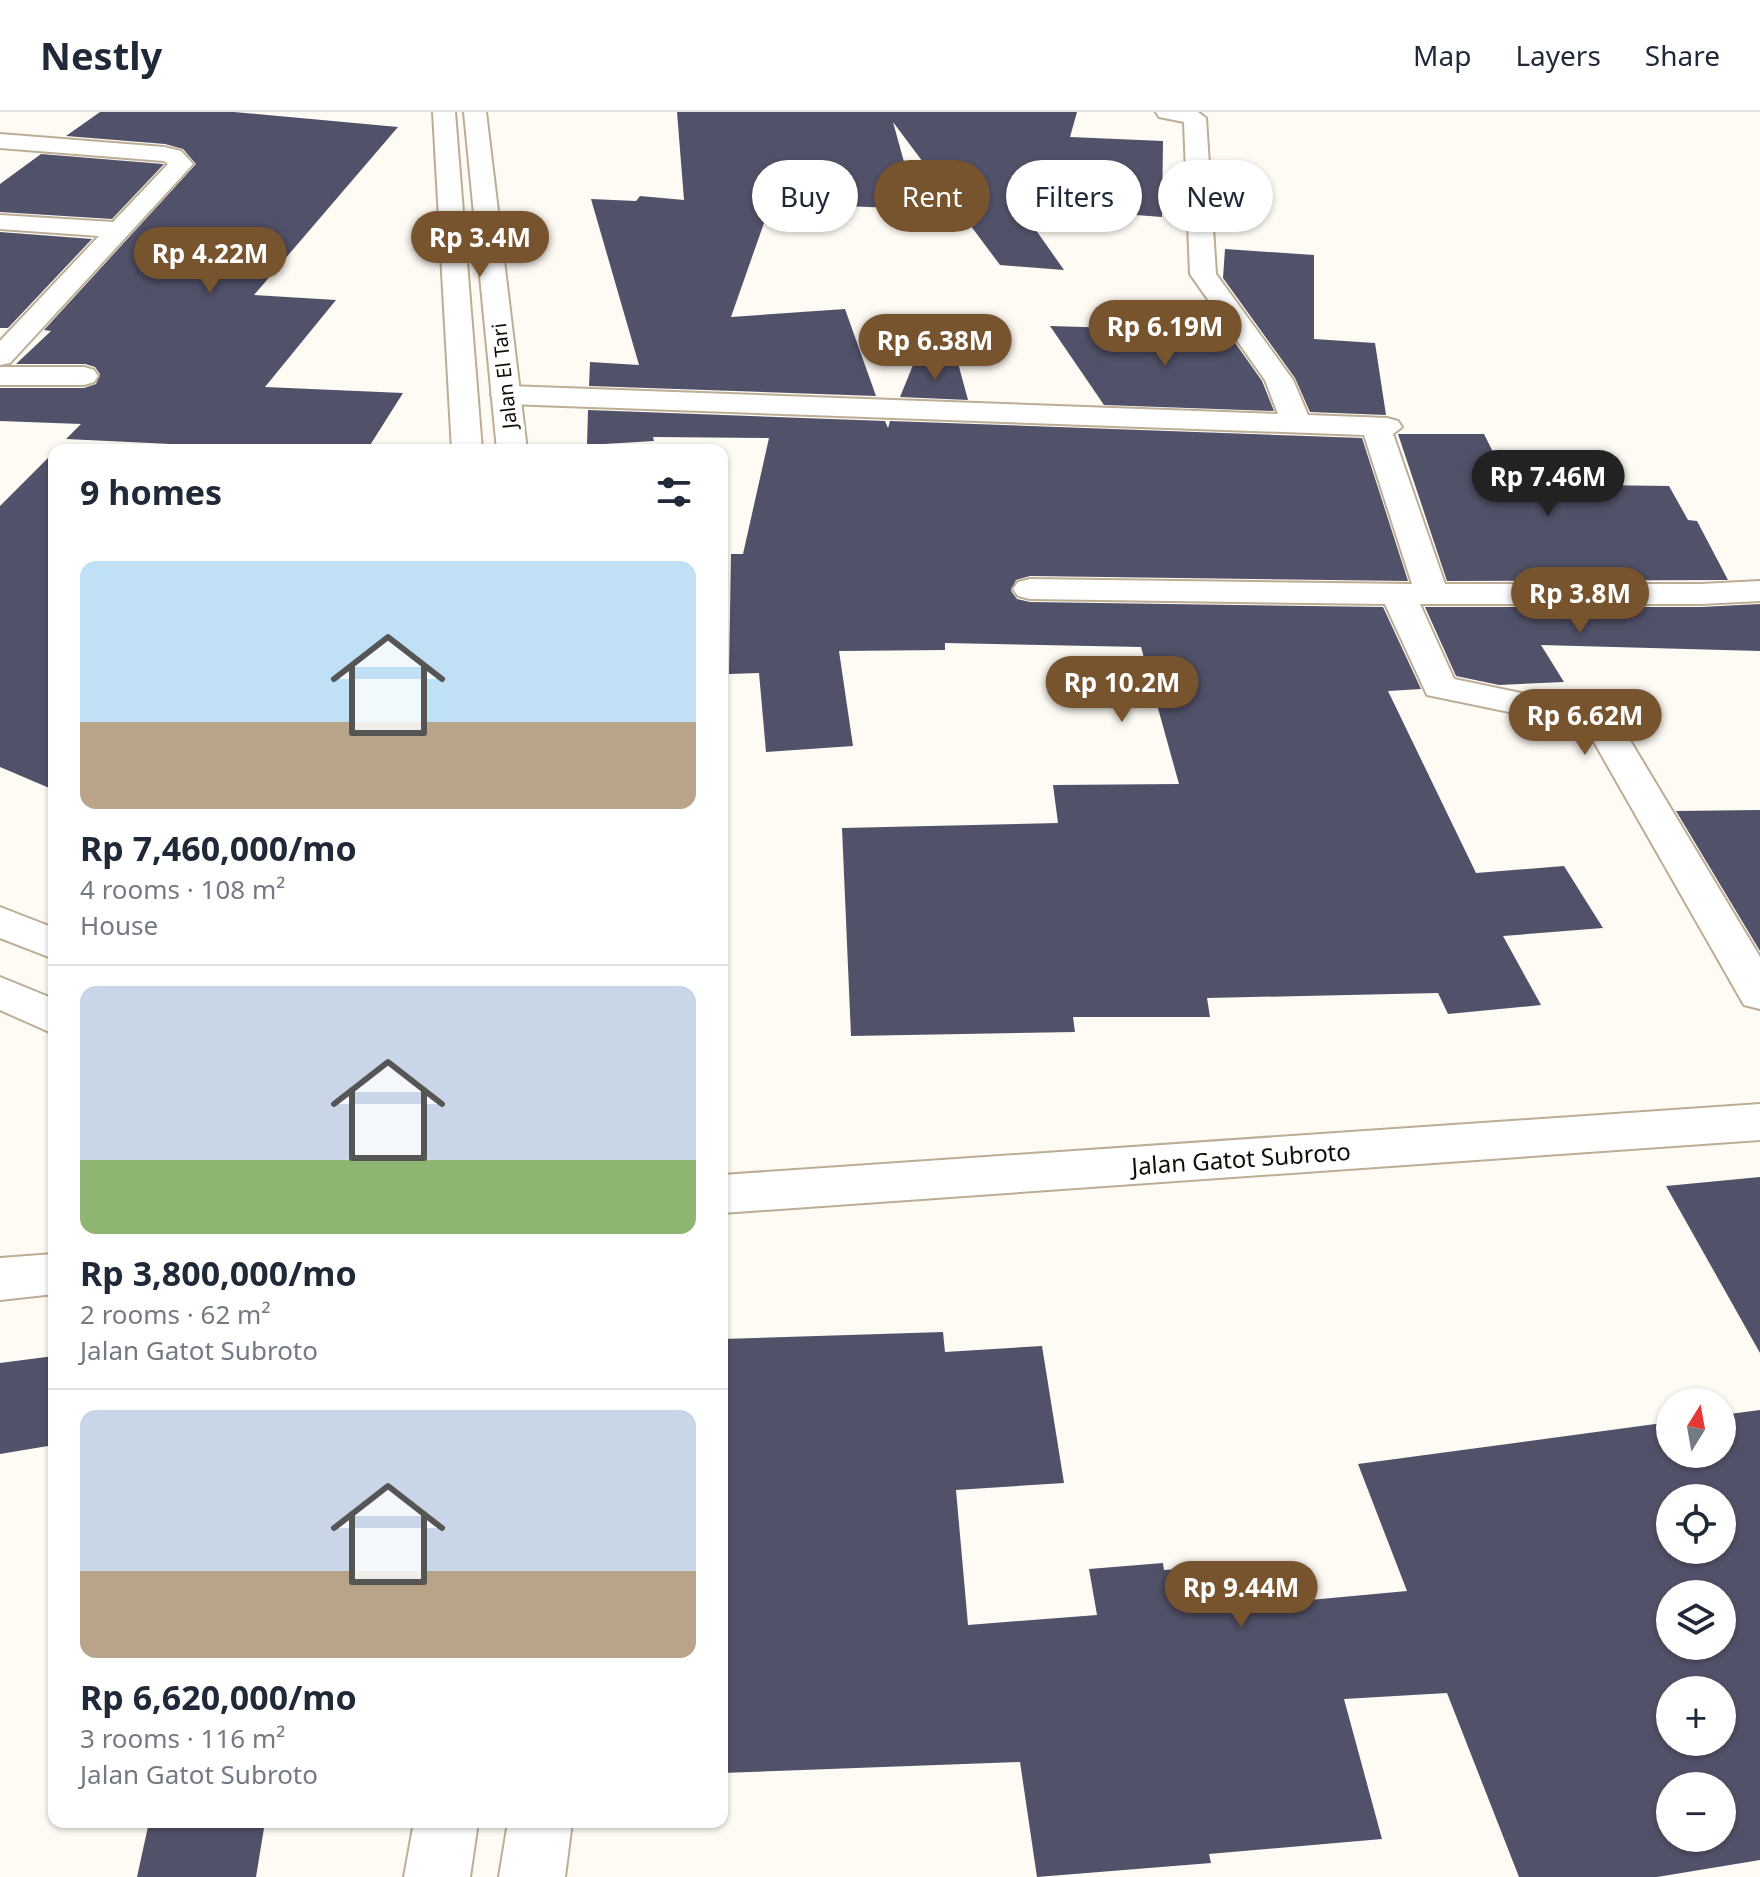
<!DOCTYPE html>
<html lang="en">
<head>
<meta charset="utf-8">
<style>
	body { margin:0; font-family:"Noto Sans",sans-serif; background:#f2f2f3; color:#1f2937; height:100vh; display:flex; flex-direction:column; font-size:30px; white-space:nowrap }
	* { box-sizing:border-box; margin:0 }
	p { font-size:26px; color:#747a83 }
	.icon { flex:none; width:44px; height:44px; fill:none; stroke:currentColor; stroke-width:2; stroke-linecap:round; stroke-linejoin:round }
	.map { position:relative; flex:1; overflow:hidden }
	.side { position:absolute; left:48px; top:332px; width:680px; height:1384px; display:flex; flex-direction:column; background:#fff; border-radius:16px; box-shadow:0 2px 6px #0004 }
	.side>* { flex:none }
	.top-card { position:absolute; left:752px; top:48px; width:760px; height:72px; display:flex; gap:16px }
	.needle { width:52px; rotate:11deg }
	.tools { position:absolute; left:1656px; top:1276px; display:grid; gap:16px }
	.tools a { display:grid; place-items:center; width:80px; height:80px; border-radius:50%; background:#fff; box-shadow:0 2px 6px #0004; font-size:40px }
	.price { position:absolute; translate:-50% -68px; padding:0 18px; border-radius:28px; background:#78542e; color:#fff; font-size:26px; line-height:52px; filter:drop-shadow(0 2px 4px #0008) }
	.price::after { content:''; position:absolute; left:50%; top:48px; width:24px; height:18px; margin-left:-12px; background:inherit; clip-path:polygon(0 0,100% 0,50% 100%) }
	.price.active { background:#222; color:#fff }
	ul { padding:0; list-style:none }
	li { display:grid; align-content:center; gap:16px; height:424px; padding:0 32px }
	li+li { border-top:2px solid #e0e1e3 }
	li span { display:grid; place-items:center; height:248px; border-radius:16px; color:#555 }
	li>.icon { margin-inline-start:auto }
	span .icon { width:144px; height:144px; fill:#fffc; stroke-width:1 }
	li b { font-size:34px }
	h2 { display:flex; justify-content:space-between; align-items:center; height:96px; padding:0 32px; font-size:34px }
	.pill { padding:0 28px; border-radius:36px; background:#fff; box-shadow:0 2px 6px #0004; font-size:28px; line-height:72px }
	.pill.active { background:#78542e; color:#fff }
	header { display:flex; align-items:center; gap:48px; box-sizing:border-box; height:112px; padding:0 40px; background:#fff; border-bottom:2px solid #e0e1e3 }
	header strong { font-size:38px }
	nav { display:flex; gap:44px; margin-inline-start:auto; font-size:28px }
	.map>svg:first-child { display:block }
</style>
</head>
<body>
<header>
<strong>Nestly</strong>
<nav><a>Map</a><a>Layers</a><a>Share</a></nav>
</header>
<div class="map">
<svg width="1760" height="1765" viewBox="0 0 1760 1765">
	<rect width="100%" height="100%" fill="#fefbf5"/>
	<path fill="#515169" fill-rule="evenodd" d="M 100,0 L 234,0 L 398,15 L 254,183 L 336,188 L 265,275 L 403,281 L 367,338 L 233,338 L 235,335 L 66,327 L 81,312 L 0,309 L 0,276 L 84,276 L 96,272 L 100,262 L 95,255 L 85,252 L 16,252 L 51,219 L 44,218 L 196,52 L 183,37 L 165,32 L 66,24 Z
		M 677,0 L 1077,0 L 1070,25 L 1163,29 L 1162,105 L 1019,94 L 1064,158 L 1000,153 L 893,10 L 917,97 L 771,91 L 731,205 L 845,197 L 876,284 L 589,274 L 590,250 L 639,253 L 591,87 L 636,89 L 640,84 L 684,88 Z
		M 41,42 L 163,52 L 164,52 L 112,107 L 0,100 L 0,72 Z
		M 0,120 L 92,127 L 8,216 L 0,216 Z
		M 1225,137 L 1314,143 L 1314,227 L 1375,231 L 1386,303 L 1310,300 L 1295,266 L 1223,166 Z
		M 1219,208 L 1262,269 L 1274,299 L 1104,293 L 1050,214 L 1218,219 Z
		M 958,251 L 968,288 L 900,285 L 913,253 Z
		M 588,298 L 885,309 L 888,316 L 890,309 L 1362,326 L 1408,469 L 1030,464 L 1016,468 L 1011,479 L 1017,487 L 1030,490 L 1383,495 L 1421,577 L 1388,579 L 1476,761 L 1564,754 L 1603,816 L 1503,824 L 1541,893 L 1448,902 L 1438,881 L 1207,886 L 1210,905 L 1073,905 L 1075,920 L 851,924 L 842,716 L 1058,711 L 1053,673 L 1179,672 L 1141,535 L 945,531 L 945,538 L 839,539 L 853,634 L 766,640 L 759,561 L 729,562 L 731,442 L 743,442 L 769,326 L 653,325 L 654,329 L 587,333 Z
		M 1398,322 L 1484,322 L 1493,340 L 1580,343 L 1594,373 L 1669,374 L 1688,408 L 1697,409 L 1728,468 L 1447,469 Z
		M 54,340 L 54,678 L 0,655 L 0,394 Z
		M 1760,492 L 1760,539 L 1541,533 L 1564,570 L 1499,573 L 1456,564 L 1425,495 L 1701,495 Z
		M 1760,698 L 1760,839 L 1676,699 Z
		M 1760,1065 L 1760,1241 L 1666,1074 Z
		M 943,1220 L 945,1240 L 1042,1234 L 1064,1371 L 956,1378 L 968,1513 L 1097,1503 L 1089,1457 L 1163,1451 L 1164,1458 L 1289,1449 L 1299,1489 L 1407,1479 L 1358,1352 L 1670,1310 L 1670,1342 L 1722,1342 L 1722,1303 L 1760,1298 L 1760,1748 L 1657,1765 L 1519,1765 L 1447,1581 L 1344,1587 L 1382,1727 L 1209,1742 L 1211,1751 L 1037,1765 L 1020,1650 L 722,1661 L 722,1227 ZM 1670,1386 L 1722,1386 L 1722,1438 L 1670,1438 ZM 1670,1482 L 1722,1482 L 1722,1534 L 1670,1534 ZM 1670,1578 L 1722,1578 L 1722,1630 L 1670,1630 ZM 1670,1674 L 1722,1674 L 1722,1726 L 1670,1726 Z
		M 54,1244 L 54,1333 L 0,1342 L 0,1251 Z
		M 149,1710 L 265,1710 L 256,1765 L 137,1765 Z"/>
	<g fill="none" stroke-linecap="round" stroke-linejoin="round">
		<g stroke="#bdad94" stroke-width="4">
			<path id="street" d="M 1156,0 L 1198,0 L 1206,6 L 1216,162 L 1293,268 L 1308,303 L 1387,306 L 1398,309 L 1402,315 L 1393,322 L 1445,472 L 1701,472 L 1760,469 L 1760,489 L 1701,492 L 1420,492 L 1454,567 L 1613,600 L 1760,845 L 1760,897 L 1744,893 L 1586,616 L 1427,583 L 1385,492 L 1030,487 L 1018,484 L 1013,477 L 1018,470 L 1030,467 L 1412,472 L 1364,323 L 506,292 L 496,289 L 491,283 L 496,277 L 506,274 L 1278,302 L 1265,268 L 1190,162 L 1184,10 L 1159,5 Z
				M 0,22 L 164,35 L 181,39 L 193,52 L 10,251 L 0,253 L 0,229 L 99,124 L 0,117 L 0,103 L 113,110 L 168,52 L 164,49 L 0,36 Z
				M 0,255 L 84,255 L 94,258 L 98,264 L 94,270 L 84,273 L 0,273 Z"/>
		</g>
		<g stroke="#bdad94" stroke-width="4">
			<path id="secondary" d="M 433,0 L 455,0 L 482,338 L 452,338 Z
				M 464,0 L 486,0 L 527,338 L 497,338 Z
				M 0,795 L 54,816 L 54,847 L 0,826 Z
				M 0,865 L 54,887 L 54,922 L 0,898 Z
				M 414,1710 L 478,1710 L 470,1765 L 404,1765 Z
				M 508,1710 L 572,1710 L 565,1765 L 499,1765 Z"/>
		</g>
		<g stroke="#bdad94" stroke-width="4">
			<path id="highway" d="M 1760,992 L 1760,1028 L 722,1101 L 722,1063 Z
				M 54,1142 L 54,1182 L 0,1188 L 0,1146 Z"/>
		</g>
		<use href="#street" fill="#fff" fill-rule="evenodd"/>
		<use href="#secondary" fill="#fff" fill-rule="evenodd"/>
		<use href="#highway" fill="#fff" fill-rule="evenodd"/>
	</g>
	<g text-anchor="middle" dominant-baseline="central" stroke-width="8" stroke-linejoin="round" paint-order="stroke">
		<g font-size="20" fill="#120d05" stroke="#fff">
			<text transform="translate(504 264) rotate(-96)">Jalan El Tari</text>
		</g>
		<g font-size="24" fill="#120d05" stroke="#fff">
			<text transform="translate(1241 1046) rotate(-4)">Jalan Gatot Subroto</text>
		</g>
	</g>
</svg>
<div class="tools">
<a><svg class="needle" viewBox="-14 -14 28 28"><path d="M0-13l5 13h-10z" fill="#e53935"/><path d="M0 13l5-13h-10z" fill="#747a83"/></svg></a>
<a><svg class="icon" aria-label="locate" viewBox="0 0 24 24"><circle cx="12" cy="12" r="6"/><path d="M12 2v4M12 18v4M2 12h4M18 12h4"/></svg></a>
<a><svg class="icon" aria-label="layers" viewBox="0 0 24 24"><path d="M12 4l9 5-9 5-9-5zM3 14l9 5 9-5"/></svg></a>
<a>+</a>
<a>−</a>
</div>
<b class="price" style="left:480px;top:167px">Rp 3.4M</b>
<b class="price" style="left:210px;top:183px">Rp 4.22M</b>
<b class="price" style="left:1165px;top:256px">Rp 6.19M</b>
<b class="price" style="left:935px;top:270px">Rp 6.38M</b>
<b class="price active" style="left:1548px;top:406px">Rp 7.46M</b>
<b class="price" style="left:1580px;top:523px">Rp 3.8M</b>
<b class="price" style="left:1122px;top:612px">Rp 10.2M</b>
<b class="price" style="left:1585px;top:645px">Rp 6.62M</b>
<b class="price" style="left:1241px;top:1517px">Rp 9.44M</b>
<div class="top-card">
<a class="pill">Buy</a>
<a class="pill active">Rent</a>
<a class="pill">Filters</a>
<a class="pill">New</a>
</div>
<section class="side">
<h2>9 homes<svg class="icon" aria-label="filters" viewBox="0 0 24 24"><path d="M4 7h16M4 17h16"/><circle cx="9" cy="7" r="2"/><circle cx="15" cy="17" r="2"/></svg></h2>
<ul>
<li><span style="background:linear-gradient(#bfe0f5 65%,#b9a48a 0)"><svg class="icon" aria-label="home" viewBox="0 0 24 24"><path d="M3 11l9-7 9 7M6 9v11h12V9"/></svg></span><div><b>Rp 7,460,000/mo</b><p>4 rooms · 108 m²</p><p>House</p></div></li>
<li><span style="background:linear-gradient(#c9d6e8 70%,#8fb573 0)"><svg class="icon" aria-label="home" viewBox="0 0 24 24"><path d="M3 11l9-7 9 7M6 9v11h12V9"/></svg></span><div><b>Rp 3,800,000/mo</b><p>2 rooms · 62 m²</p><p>Jalan Gatot Subroto</p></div></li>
<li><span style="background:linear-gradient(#c9d6e8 65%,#b9a48a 0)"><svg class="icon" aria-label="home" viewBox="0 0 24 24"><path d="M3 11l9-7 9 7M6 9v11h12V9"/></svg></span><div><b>Rp 6,620,000/mo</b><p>3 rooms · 116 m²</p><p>Jalan Gatot Subroto</p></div></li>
</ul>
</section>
</div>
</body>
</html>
